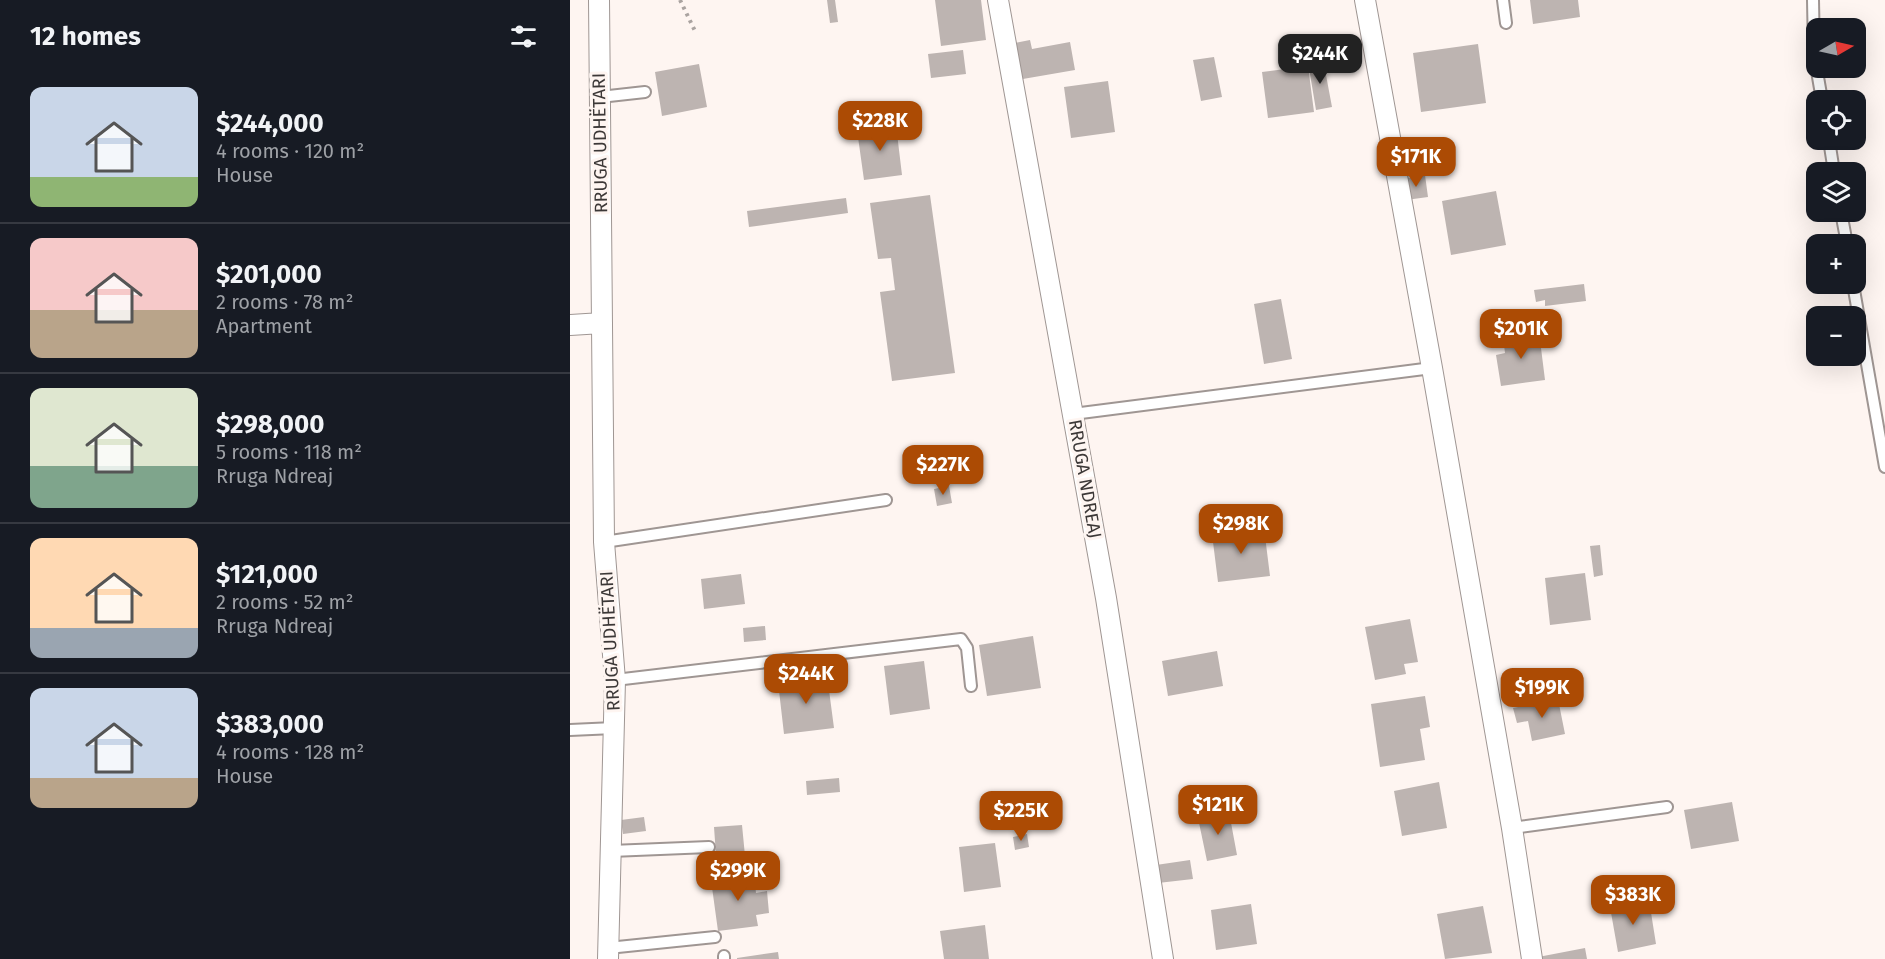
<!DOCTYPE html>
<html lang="en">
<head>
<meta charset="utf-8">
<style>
	body { margin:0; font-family:"Fira Sans",sans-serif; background:#242831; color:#f1f3f6; height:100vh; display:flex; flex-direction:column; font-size:22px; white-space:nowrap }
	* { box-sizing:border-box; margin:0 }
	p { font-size:20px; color:#9ea1a6 }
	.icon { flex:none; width:33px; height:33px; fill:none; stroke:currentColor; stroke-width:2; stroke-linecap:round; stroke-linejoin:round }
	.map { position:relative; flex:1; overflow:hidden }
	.sheet { display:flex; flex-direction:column; background:#171b24; width:570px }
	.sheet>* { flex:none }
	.needle { width:39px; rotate:81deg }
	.controls { position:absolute; left:1236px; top:18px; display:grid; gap:12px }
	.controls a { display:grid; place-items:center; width:60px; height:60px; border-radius:12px; background:#171b24; box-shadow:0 6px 24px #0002; font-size:30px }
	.price { position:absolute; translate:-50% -51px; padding:0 14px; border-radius:12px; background:#ac4b04; color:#fff; font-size:20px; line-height:39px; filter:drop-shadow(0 2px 3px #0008) }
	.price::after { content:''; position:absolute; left:50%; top:36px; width:18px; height:14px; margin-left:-9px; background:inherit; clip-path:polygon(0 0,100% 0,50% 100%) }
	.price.on { background:#222; color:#fff }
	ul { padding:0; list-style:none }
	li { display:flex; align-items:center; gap:18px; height:150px; padding:0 30px }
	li+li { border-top:2px solid #363941 }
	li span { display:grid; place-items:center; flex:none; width:168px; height:120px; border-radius:12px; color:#555 }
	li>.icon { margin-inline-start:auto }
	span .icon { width:72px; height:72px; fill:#fffc; stroke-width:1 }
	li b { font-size:26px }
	h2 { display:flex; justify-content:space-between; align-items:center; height:72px; padding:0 30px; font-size:26px }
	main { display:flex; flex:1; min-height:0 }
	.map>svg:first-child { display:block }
</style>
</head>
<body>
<main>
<section class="sheet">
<h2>12 homes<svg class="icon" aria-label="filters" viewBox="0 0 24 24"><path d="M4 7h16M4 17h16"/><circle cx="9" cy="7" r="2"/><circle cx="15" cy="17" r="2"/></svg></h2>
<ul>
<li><span style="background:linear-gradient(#c9d6e8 75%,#8fb573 0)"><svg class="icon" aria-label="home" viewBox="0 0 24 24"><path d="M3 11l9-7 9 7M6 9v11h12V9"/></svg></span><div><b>$244,000</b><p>4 rooms · 120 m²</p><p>House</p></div></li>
<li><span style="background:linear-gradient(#f6c9c9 60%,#b9a48a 0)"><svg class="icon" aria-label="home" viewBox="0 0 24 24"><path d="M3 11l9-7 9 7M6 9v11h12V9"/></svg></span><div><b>$201,000</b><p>2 rooms · 78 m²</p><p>Apartment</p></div></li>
<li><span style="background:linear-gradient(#dfe7d0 65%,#7fa58c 0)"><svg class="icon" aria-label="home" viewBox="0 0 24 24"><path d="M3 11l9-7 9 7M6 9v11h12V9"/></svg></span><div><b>$298,000</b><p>5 rooms · 118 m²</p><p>Rruga Ndreaj</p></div></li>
<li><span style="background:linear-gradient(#ffd9b3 75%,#9aa5b1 0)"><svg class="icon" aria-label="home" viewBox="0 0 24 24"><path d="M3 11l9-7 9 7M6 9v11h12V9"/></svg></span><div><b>$121,000</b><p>2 rooms · 52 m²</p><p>Rruga Ndreaj</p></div></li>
<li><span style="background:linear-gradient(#c9d6e8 75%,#b9a48a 0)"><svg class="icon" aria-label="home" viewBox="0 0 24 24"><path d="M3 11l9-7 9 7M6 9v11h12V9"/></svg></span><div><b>$383,000</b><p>4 rooms · 128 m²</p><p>House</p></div></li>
</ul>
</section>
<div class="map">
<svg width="1315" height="959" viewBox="0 0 1315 959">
	<rect width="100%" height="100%" fill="#fef5f1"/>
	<path fill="#bdb4b1" d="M 257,0 L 265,0 L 268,22 L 260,23 Z
		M 365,0 L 411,0 L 416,40 L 371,46 Z
		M 960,0 L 1008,0 L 1010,17 L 963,24 Z
		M 460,40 L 462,49 L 500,42 L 505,70 L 447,80 L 440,44 Z
		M 908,44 L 916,103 L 851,112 L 843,53 Z
		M 393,50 L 396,74 L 361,78 L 358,54 Z
		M 644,57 L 652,97 L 631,101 L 623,60 Z
		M 753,59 L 762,107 L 746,110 L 738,62 Z
		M 129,64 L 137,107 L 92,116 L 85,72 Z
		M 738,66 L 744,112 L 698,118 L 692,72 Z
		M 538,81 L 545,132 L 501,138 L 494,87 Z
		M 326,125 L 332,175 L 294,180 L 287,130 Z
		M 855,175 L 858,197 L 836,200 L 833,179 Z
		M 926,191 L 936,245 L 881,255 L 872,201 Z
		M 360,195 L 385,373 L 322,381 L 310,292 L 325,290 L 321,258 L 308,259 L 300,203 Z
		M 276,198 L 278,213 L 179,227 L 177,211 Z
		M 1014,284 L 1016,301 L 975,306 L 975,300 L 966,302 L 964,290 Z
		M 711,299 L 722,359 L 694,364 L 684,304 Z
		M 969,332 L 975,380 L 931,386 L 926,355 L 935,353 L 933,337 Z
		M 379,486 L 382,503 L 367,506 L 364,489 Z
		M 694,528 L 700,576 L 648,582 L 642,534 Z
		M 1030,545 L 1033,575 L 1024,577 L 1020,546 Z
		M 1015,573 L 1021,620 L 980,625 L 975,578 Z
		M 171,574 L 175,604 L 134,609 L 131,579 Z
		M 840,619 L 848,662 L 834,664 L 836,674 L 805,680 L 795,627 Z
		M 195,626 L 196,640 L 174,642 L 173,628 Z
		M 463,636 L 471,688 L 417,696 L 409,645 Z
		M 647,651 L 653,686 L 598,696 L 592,661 Z
		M 354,661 L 360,709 L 320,715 L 314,666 Z
		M 257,675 L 264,728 L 214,734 L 208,682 Z
		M 855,696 L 860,727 L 850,729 L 855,760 L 810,767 L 801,704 Z
		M 988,699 L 995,734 L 962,741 L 958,721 L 947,723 L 943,708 Z
		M 269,778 L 270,792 L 237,795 L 236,781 Z
		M 869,782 L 877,828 L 832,836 L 824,791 Z
		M 1162,802 L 1169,841 L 1121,849 L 1114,810 Z
		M 659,812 L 667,855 L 637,861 L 628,818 Z
		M 74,817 L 76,831 L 53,834 L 51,820 Z
		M 172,825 L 176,866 L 147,869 L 144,827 Z
		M 457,834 L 459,847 L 445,850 L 443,837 Z
		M 425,843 L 431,887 L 394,892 L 389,847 Z
		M 620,860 L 623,879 L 588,883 L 586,865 Z
		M 184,874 L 186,893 L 197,891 L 199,913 L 186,915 L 188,926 L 148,931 L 141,880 Z
		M 1079,900 L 1086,944 L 1048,952 L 1040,907 Z
		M 681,904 L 687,944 L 646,950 L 641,910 Z
		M 913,906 L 922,953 L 875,959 L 867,914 Z
		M 415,925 L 419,959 L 374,959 L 370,931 Z
		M 1015,948 L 1017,959 L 963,959 L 963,958 Z
		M 208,952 L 209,959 L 167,959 L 167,958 Z"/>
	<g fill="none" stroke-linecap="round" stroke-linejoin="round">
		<g stroke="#9f9693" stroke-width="14">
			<path id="lane" d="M 933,0 L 936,23
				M 1243,0 L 1244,54 L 1252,100
				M 30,97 L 75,92
				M 1259,140 L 1264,172
				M 1271,212 L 1277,244
				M 1283,284 L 1315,467
				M 503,414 L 862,368
				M 34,542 L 316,500
				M 45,680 L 391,639 L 397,648 L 401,686
				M 0,730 L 44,728
				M 942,828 L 1097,807
				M 41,851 L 139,847
				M 38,948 L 145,937
				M 154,956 L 154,959"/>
		</g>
		<g stroke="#9f9693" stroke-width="22">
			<path id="street" d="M 29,0 L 34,542 L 45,680 L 38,959
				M 428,0 L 536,598 L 593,959
				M 795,0 L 862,368 L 942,828 L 962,959
				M 0,325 L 32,323"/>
		</g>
		<path stroke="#aaa3a0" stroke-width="4" stroke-dasharray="3 4.5" stroke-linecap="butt" d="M 110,0 L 125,31"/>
		<use href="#lane" stroke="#fff" stroke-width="10"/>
		<use href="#street" stroke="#fff" stroke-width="20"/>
	</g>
	<g text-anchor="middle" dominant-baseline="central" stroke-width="6" stroke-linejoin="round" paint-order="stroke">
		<g font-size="18" fill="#3c3837" stroke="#fef5f1">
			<text transform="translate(30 143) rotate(-91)">RRUGA UDHËTARI</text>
			<text transform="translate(515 479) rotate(80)">RRUGA NDREAJ</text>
			<text transform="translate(40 641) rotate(-93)">RRUGA UDHËTARI</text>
		</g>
	</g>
</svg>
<div class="controls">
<a><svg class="needle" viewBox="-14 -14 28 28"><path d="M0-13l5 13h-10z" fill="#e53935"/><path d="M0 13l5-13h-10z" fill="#9ea1a6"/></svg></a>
<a><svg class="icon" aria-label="locate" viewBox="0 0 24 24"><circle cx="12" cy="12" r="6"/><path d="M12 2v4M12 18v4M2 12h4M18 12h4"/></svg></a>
<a><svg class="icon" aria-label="layers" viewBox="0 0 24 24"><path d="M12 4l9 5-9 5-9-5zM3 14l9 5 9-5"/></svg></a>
<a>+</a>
<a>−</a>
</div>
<b class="price on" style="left:750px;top:85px">$244K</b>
<b class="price" style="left:310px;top:152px">$228K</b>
<b class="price" style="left:846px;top:188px">$171K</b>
<b class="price" style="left:951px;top:360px">$201K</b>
<b class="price" style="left:373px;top:496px">$227K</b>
<b class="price" style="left:671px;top:555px">$298K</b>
<b class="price" style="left:236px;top:705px">$244K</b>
<b class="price" style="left:972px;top:719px">$199K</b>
<b class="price" style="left:648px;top:836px">$121K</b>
<b class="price" style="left:451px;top:842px">$225K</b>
<b class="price" style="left:168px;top:902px">$299K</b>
<b class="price" style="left:1063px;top:926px">$383K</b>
</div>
</main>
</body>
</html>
